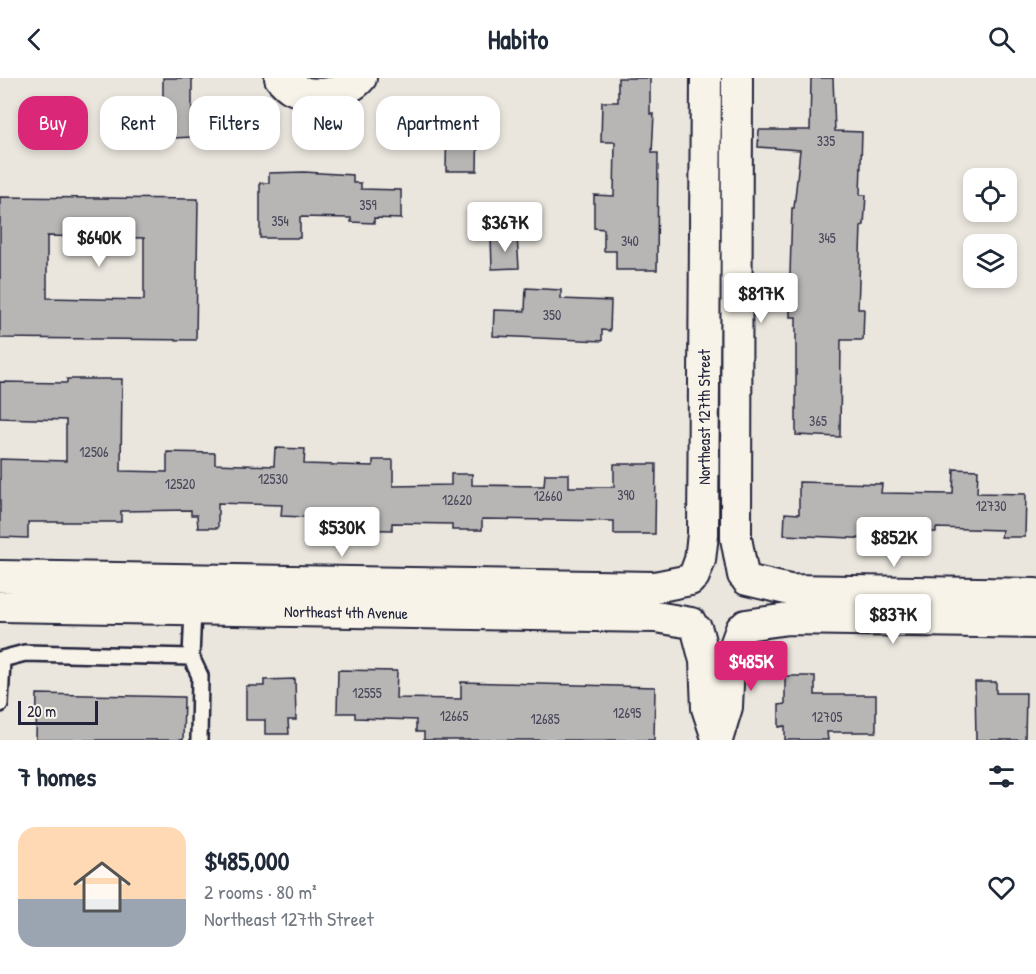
<!DOCTYPE html>
<html lang="en">
<head>
<meta charset="utf-8">
<style>
	body { margin:0; font-family:"Patrick Hand",sans-serif; background:#f6f6f7; color:#1f2937; height:100vh; display:flex; flex-direction:column; font-size:22px; white-space:nowrap }
	* { box-sizing:border-box; margin:0 }
	p { font-size:20px; color:#747a83 }
	.icon { flex:none; width:33px; height:33px; fill:none; stroke:currentColor; stroke-width:2; stroke-linecap:round; stroke-linejoin:round }
	.map { position:relative; height:662px; overflow:hidden }
	.drawer { display:flex; flex-direction:column; background:#fff; flex:1 }
	.drawer>* { flex:none }
	.guide { position:absolute; left:18px; top:18px; width:600px; height:54px; display:flex; gap:12px }
	.fabs { position:absolute; left:963px; top:90px; display:grid; gap:12px }
	.fabs a { display:grid; place-items:center; width:54px; height:54px; border-radius:12px; background:#fff; box-shadow:0 3px 9px #0003; font-size:30px }
	.scale { position:absolute; left:18px; bottom:15px; width:80px; box-sizing:border-box; padding-left:6px; border:3px solid #22223b; border-top:0; font-size:16px; line-height:21px; white-space:nowrap; color:#22223b; -webkit-text-stroke:4px #f7f3e8; paint-order:stroke }
	.price { position:absolute; translate:-50% -51px; padding:0 14px; border-radius:6px; background:#fff; color:#222; font-size:20px; line-height:39px; filter:drop-shadow(0 2px 3px #0008) }
	.price::after { content:''; position:absolute; left:50%; top:36px; width:18px; height:14px; margin-left:-9px; background:inherit; clip-path:polygon(0 0,100% 0,50% 100%) }
	.price.current { background:#db2777; color:#fff }
	ul { padding:0; list-style:none }
	li { display:flex; align-items:center; gap:18px; height:150px; padding:0 18px }
	li span { display:grid; place-items:center; flex:none; width:168px; height:120px; border-radius:18px; color:#555 }
	li>.icon { margin-inline-start:auto }
	span .icon { width:72px; height:72px; fill:#fffc; stroke-width:1 }
	li b { font-size:26px }
	h2 { display:flex; justify-content:space-between; align-items:center; height:72px; padding:0 18px; font-size:26px }
	.tag { padding:0 21px; border-radius:18px; background:#fff; box-shadow:0 3px 9px #0003; font-size:21px; line-height:54px }
	.tag.current { background:#db2777; color:#fff }
	header { display:flex; justify-content:space-between; align-items:center; height:78px; padding:0 18px; background:#fff; font-size:27px; font-weight:700 }
	.map>svg:first-child { display:block }
</style>
</head>
<body>
<header><svg class="icon" aria-label="back" viewBox="0 0 24 24"><path d="M15 5l-7 7 7 7"/></svg>Habito<svg class="icon" aria-label="search" viewBox="0 0 24 24"><circle cx="10" cy="10" r="6"/><path d="M15 15l6 6"/></svg></header>
<div class="map">
<svg width="1036" height="662" viewBox="0 0 1036 662">
	<rect width="100%" height="100%" fill="#eae6de"/>
	<filter id="ink" filterUnits="userSpaceOnUse"><feTurbulence type="fractalNoise" baseFrequency=".0167" numOctaves="2"/><feDisplacementMap in="SourceGraphic" scale="12" xChannelSelector="R" yChannelSelector="G"/><feConvolveMatrix kernelMatrix="1 2 1 2 8 2 1 2 1" color-interpolation-filters="sRGB"/></filter>
	<g filter="url(#ink)">
		<path fill="#b8b6b5" stroke="#22223b" stroke-width="1.5" fill-rule="evenodd" d="M 163,0 L 192,0 L 192,59 L 155,61 L 156,56 L 144,56 L 145,26 L 163,26 Z
			M 618,0 L 650,0 L 650,36 L 654,36 L 652,75 L 658,75 L 657,192 L 616,192 L 616,173 L 604,173 L 604,151 L 594,150 L 594,117 L 614,118 L 615,64 L 601,64 L 602,24 L 618,24 Z
			M 811,0 L 833,0 L 835,53 L 862,54 L 860,117 L 866,117 L 864,147 L 861,148 L 858,231 L 864,231 L 863,262 L 841,262 L 840,359 L 796,357 L 796,239 L 790,239 L 790,196 L 792,130 L 794,130 L 800,72 L 758,69 L 759,52 L 810,52 Z
			M 447,37 L 478,37 L 477,93 L 446,93 Z
			M 304,94 L 353,97 L 353,105 L 361,105 L 361,111 L 401,112 L 401,141 L 374,140 L 374,145 L 351,144 L 351,140 L 300,139 L 300,160 L 260,160 L 260,105 L 269,105 L 269,95 Z
			M 0,119 L 198,121 L 196,262 L 0,260 ZM 47,158 L 144,160 L 144,222 L 47,220 Z
			M 517,158 L 519,190 L 492,191 L 491,159 Z
			M 526,210 L 561,212 L 561,221 L 611,223 L 610,253 L 602,252 L 602,263 L 493,258 L 494,232 L 525,233 Z
			M 67,301 L 122,301 L 121,393 L 167,394 L 167,374 L 215,375 L 215,386 L 274,388 L 275,370 L 305,371 L 304,386 L 373,388 L 373,382 L 393,382 L 393,408 L 451,407 L 451,396 L 472,396 L 472,407 L 544,408 L 545,396 L 569,396 L 569,409 L 614,409 L 614,386 L 656,386 L 655,456 L 614,456 L 614,443 L 482,441 L 482,452 L 452,452 L 452,446 L 392,445 L 392,452 L 328,451 L 328,440 L 281,438 L 282,427 L 218,425 L 218,450 L 198,450 L 197,437 L 191,437 L 191,432 L 121,433 L 121,444 L 28,444 L 28,460 L 0,459 L 0,381 L 66,383 L 66,342 L 0,340 L 0,304 L 67,305 Z
			M 954,391 L 978,392 L 977,415 L 1026,416 L 1025,459 L 1001,459 L 1002,452 L 936,450 L 936,454 L 920,454 L 920,463 L 784,457 L 785,435 L 799,436 L 799,404 L 882,406 L 881,415 L 953,416 Z
			M 338,592 L 397,593 L 396,620 L 461,621 L 461,604 L 655,609 L 654,662 L 424,662 L 424,654 L 416,654 L 416,642 L 355,640 L 355,635 L 337,635 Z
			M 785,598 L 815,598 L 815,617 L 876,617 L 876,654 L 827,654 L 828,662 L 785,662 L 785,648 L 779,649 L 779,627 L 785,626 Z
			M 295,601 L 296,642 L 288,642 L 289,656 L 265,656 L 265,642 L 246,642 L 246,608 L 264,608 L 264,602 Z
			M 975,604 L 996,604 L 996,615 L 1026,615 L 1025,662 L 976,662 Z
			M 37,616 L 184,619 L 183,662 L 36,662 Z"/>
		<g fill="none" stroke-linecap="round" stroke-linejoin="round">
			<g stroke="#22223b" stroke-width="20">
				<path id="lane" d="M 191,579 L 200,598 L 199,662
					M 0,626 L 2,581 L 25,575 L 191,579 L 193,531"/>
			</g>
			<g stroke="#22223b" stroke-width="34">
				<path id="street" d="M 280,0 C 283,3 287,8 291,10 C 310,20 347,17 361,0
					M 737,0 L 736,460 L 743,497
					M 0,498 L 655,509 L 690,502
					M 694,498 L 700,482 L 703,456 L 706,0
					M 747,502 L 790,512 L 1036,516
					M 0,528 L 656,539 L 691,545
					M 746,547 L 788,541 L 1036,545
					M 697,552 L 705,583 L 707,630 L 717,660
					M 717,662 L 727,629 L 729,584 L 741,551"/>
			</g>
			<use href="#lane" stroke="#f7f3e8" stroke-width="15"/>
			<use href="#street" stroke="#f7f3e8" stroke-width="30"/>
		</g>
	</g>
	<g text-anchor="middle" dominant-baseline="central" stroke-width="5" stroke-linejoin="round" paint-order="stroke">
		<g font-size="14" fill="#48475a">
			<text x="826" y="62">335</text>
			<text x="368" y="126">359</text>
			<text x="280" y="142">354</text>
			<text x="827" y="159">345</text>
			<text x="630" y="162">340</text>
			<text x="552" y="236">350</text>
			<text x="818" y="342">365</text>
			<text x="94" y="373">12506</text>
			<text x="273" y="400">12530</text>
			<text x="180" y="405">12520</text>
			<text x="626" y="416">390</text>
			<text x="548" y="417">12660</text>
			<text x="457" y="421">12620</text>
			<text x="991" y="427">12730</text>
			<text x="367" y="614">12555</text>
			<text x="627" y="634">12695</text>
			<text x="454" y="637">12665</text>
			<text x="827" y="638">12705</text>
			<text x="545" y="640">12685</text>
		</g>
		<g font-size="16" fill="#22223b" stroke="#f7f3e8">
			<text transform="translate(704 339) rotate(-90)">Northeast 127th Street</text>
			<text transform="translate(346 534) rotate(1)">Northeast 4th Avenue</text>
		</g>
	</g>
</svg>
<div class="fabs">
<a><svg class="icon" aria-label="locate" viewBox="0 0 24 24"><circle cx="12" cy="12" r="6"/><path d="M12 2v4M12 18v4M2 12h4M18 12h4"/></svg></a>
<a><svg class="icon" aria-label="layers" viewBox="0 0 24 24"><path d="M12 4l9 5-9 5-9-5zM3 14l9 5 9-5"/></svg></a>
</div>
<div class="scale">20 m</div>
<b class="price" style="left:505px;top:175px">$367K</b>
<b class="price" style="left:99px;top:190px">$640K</b>
<b class="price" style="left:761px;top:246px">$817K</b>
<b class="price" style="left:342px;top:480px">$530K</b>
<b class="price" style="left:894px;top:490px">$852K</b>
<b class="price" style="left:893px;top:567px">$837K</b>
<b class="price current" style="left:751px;top:614px">$485K</b>
<div class="guide">
<a class="tag current">Buy</a>
<a class="tag">Rent</a>
<a class="tag">Filters</a>
<a class="tag">New</a>
<a class="tag">Apartment</a>
</div>
</div>
<section class="drawer">
<h2>7 homes<svg class="icon" aria-label="filters" viewBox="0 0 24 24"><path d="M4 7h16M4 17h16"/><circle cx="9" cy="7" r="2"/><circle cx="15" cy="17" r="2"/></svg></h2>
<ul>
<li><span style="background:linear-gradient(#ffd9b3 60%,#9aa5b1 0)"><svg class="icon" aria-label="home" viewBox="0 0 24 24"><path d="M3 11l9-7 9 7M6 9v11h12V9"/></svg></span><div><b>$485,000</b><p>2 rooms · 80 m²</p><p>Northeast 127th Street</p></div><svg class="icon" aria-label="heart" viewBox="0 0 24 24"><path d="M12 20l-8-8c-3-5 5-10 8-4 3-6 11-1 8 4z"/></svg></li>
</ul>
</section>
</body>
</html>
